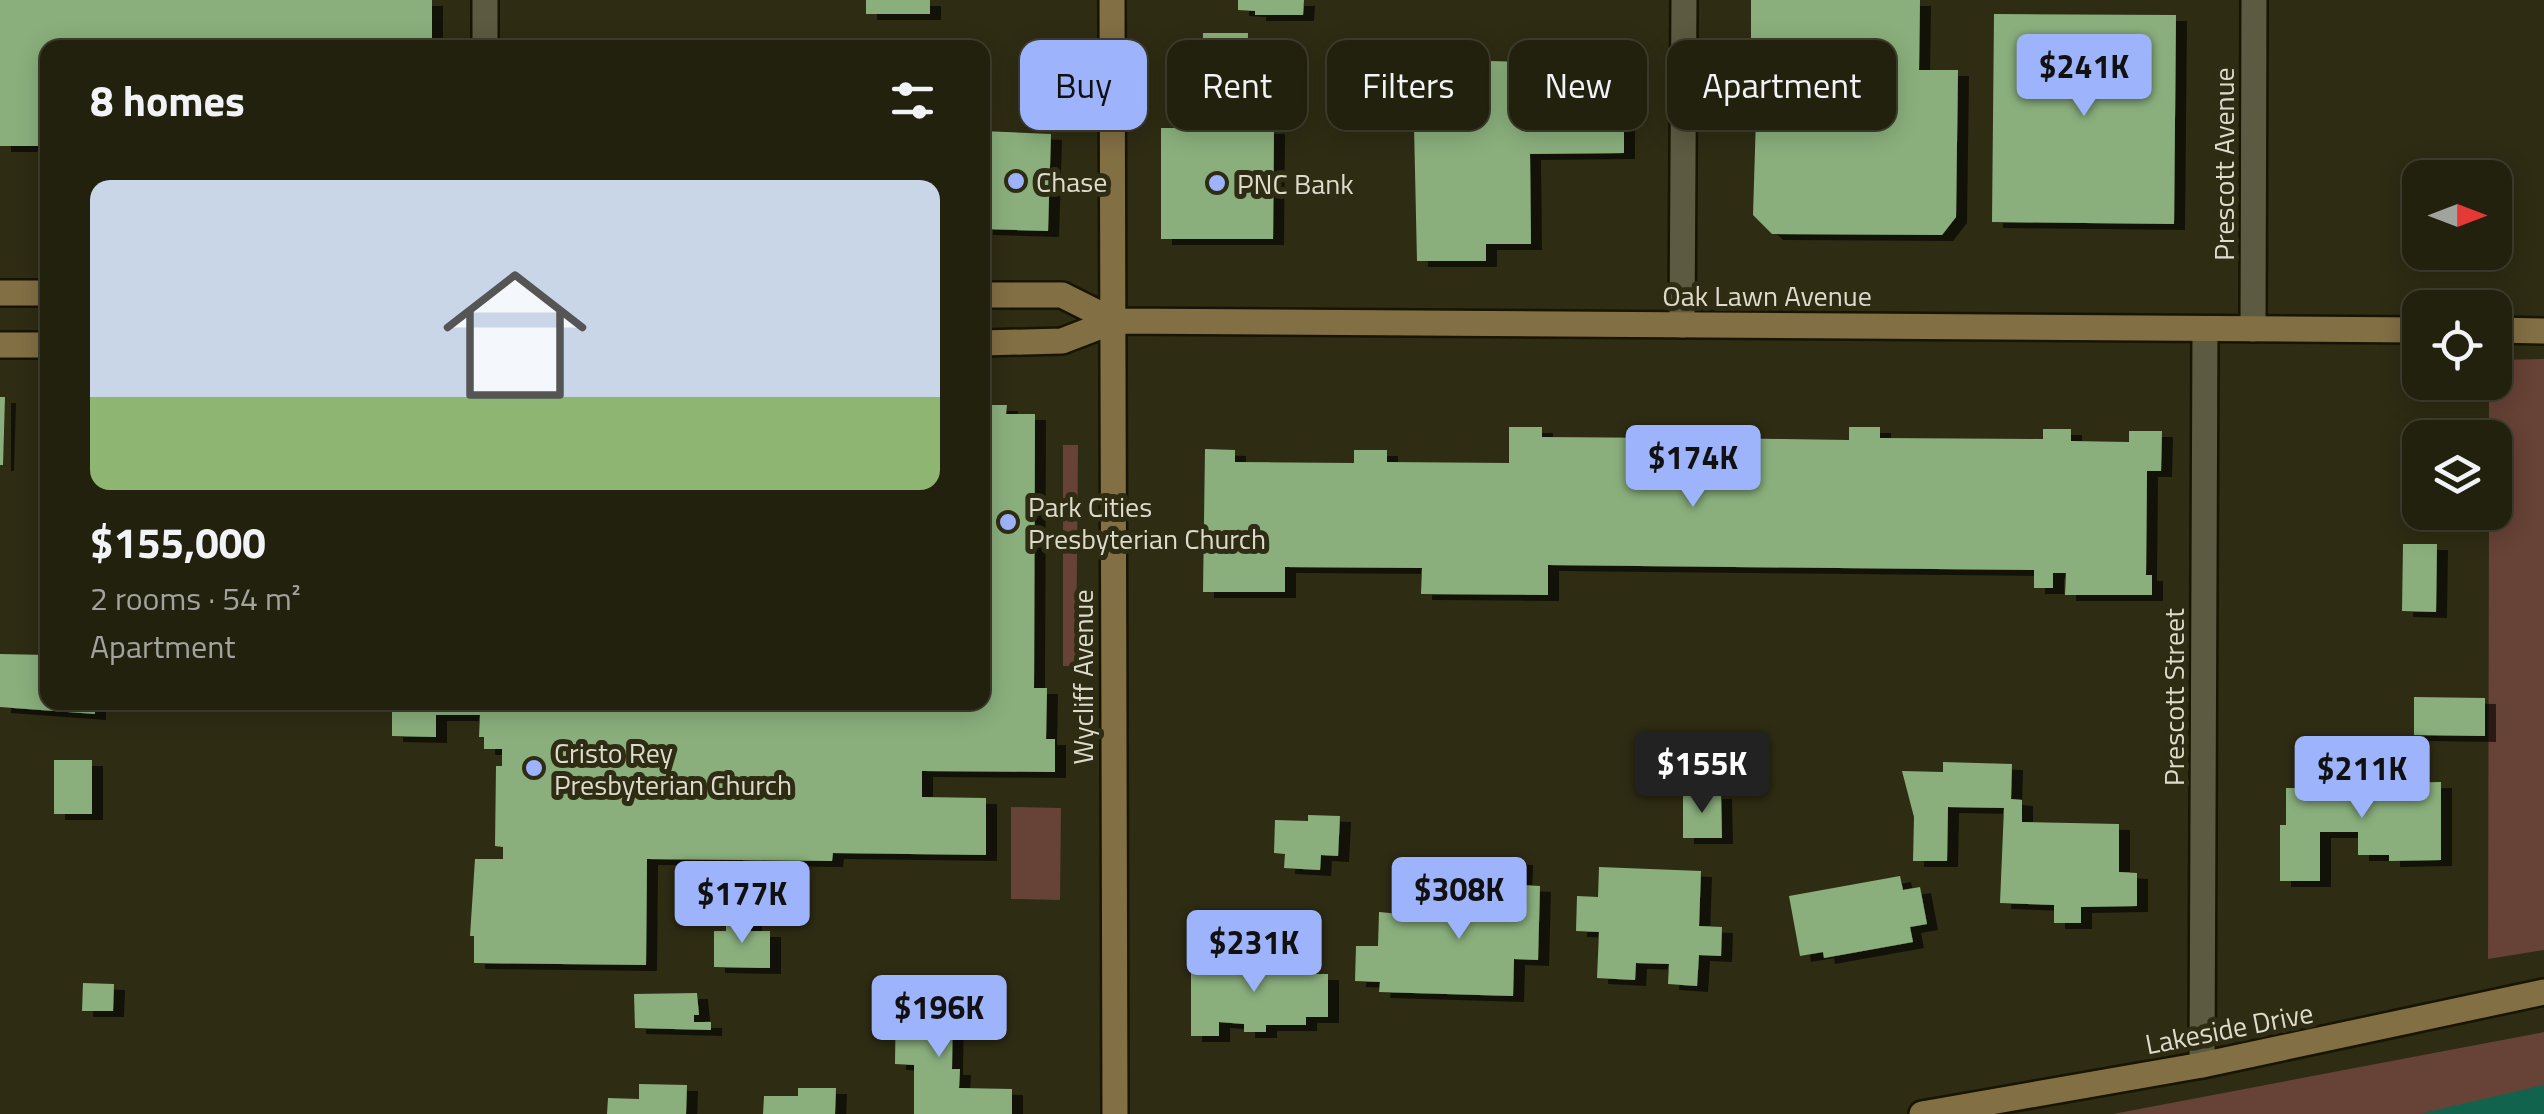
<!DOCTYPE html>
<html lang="en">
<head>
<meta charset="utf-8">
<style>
	body { margin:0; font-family:"Titillium Web",sans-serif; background:#2e2e1c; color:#f1f3f6; height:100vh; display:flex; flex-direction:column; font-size:38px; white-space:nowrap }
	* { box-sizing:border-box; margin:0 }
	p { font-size:32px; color:#a2a39e }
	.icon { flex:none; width:55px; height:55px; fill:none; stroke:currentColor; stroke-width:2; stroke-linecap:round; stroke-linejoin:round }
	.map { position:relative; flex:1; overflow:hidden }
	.panel { position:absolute; left:40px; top:40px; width:950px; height:670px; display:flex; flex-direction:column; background:#22210e; border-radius:20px; box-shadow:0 5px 25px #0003,0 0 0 2px #3f3e2e }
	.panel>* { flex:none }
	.guide { position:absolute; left:1020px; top:40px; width:950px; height:90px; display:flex; gap:20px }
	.needle { width:65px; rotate:90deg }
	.fabs { position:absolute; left:2402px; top:160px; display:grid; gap:20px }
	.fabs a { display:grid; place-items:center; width:110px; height:110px; border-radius:20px; background:#22210e; box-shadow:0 5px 25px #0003,0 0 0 2px #3f3e2e; font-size:50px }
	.price { position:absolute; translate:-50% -85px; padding:0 22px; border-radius:10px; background:#9db4fd; color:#111; font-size:32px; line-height:65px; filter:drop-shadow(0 2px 5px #0008) }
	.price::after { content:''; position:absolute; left:50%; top:60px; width:30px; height:22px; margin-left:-15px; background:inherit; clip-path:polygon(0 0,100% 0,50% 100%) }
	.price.active { background:#222; color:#fff }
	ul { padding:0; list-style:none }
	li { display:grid; align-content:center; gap:20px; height:530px; padding:0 50px }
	li span { display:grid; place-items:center; height:310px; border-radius:20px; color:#555 }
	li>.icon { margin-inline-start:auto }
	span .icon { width:180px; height:180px; fill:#fffc; stroke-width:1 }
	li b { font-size:42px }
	h2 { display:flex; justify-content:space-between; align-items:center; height:120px; padding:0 50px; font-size:42px }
	.chip { padding:0 35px; border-radius:20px; background:#22210e; box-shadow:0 5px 25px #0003,0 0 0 2px #3f3e2e; font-size:35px; line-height:90px }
	.chip.active { background:#9db4fd; color:#111 }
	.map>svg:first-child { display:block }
</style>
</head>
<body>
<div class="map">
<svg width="2544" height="1114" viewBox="0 0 2544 1114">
	<defs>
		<filter id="shadow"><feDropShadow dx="11" dy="6" stdDeviation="0" flood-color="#0009"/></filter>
	</defs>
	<rect width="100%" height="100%" fill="#2e2c13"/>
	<path fill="#674236" d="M 2544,359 L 2544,950 L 2488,959 L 2489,513 L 2495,512 L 2495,438 L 2489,437 L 2489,383 L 2495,382 L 2495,360 Z
		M 1063,445 L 1078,445 L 1076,666 L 1063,666 Z
		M 1011,807 L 1061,808 L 1060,900 L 1011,899 Z
		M 2544,1032 L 2544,1114 L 2113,1114 Z"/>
	<path fill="#11634e" d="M 2544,1085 L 2544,1114 L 2419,1114 Z"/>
	<path fill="#8aaf7c" filter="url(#shadow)" d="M 0,0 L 432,0 L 432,48 L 48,48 L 48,146 L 0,146 Z
		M 866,0 L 930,0 L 930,14 L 866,14 Z
		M 1238,0 L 1304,0 L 1303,15 L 1255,15 L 1255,11 L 1238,10 Z
		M 1751,0 L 1920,0 L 1919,70 L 1958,70 L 1956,217 L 1942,235 L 1772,234 L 1753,215 L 1758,52 L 1751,52 Z
		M 1994,14 L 2176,15 L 2174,224 L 1992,222 Z
		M 1203,33 L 1248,33 L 1247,107 L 1202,107 Z
		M 530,43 L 635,44 L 635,48 L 530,48 Z
		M 1490,61 L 1529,62 L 1529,75 L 1624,74 L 1624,153 L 1530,154 L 1531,244 L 1486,244 L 1486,261 L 1417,261 L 1414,126 L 1431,126 L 1431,92 L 1467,92 Z
		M 1161,128 L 1274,128 L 1273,239 L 1161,239 Z
		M 982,131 L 1051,134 L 1048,231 L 982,229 Z
		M 0,397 L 5,397 L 3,465 L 0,465 Z
		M 982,405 L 1007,405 L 1006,414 L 1035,414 L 1034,688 L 1047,688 L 1046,739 L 1055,739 L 1055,772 L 922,771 L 922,797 L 986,798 L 986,855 L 833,853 L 832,861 L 647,859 L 646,965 L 474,963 L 474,936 L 470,936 L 475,859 L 503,859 L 503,847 L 495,846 L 496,766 L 502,766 L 502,749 L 484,749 L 484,737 L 479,737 L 480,715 L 436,715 L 436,737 L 392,736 L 392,702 L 982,702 Z
		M 1674,425 L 1705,425 L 1705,438 L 1849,440 L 1849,427 L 1880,427 L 1880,438 L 2043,439 L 2043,429 L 2071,429 L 2071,441 L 2129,442 L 2129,431 L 2162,431 L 2161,471 L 2147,471 L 2146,575 L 2152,575 L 2152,595 L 2065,595 L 2066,573 L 2053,573 L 2053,588 L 2034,588 L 2034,570 L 1548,565 L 1548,595 L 1421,594 L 1422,568 L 1285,567 L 1285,592 L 1203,592 L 1205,449 L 1235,450 L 1235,462 L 1354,463 L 1354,450 L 1387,450 L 1387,462 L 1509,463 L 1509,427 L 1542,427 L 1542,437 L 1674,438 Z
		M 2403,544 L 2437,544 L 2436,612 L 2402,611 Z
		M 0,654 L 48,655 L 48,702 L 95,702 L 95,714 L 0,707 Z
		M 2414,697 L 2485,698 L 2485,736 L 2414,735 Z
		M 2361,759 L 2386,759 L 2386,783 L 2441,782 L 2441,860 L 2389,861 L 2389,855 L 2358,855 L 2358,832 L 2320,832 L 2320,881 L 2280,881 L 2280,825 L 2286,825 L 2286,788 L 2361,788 Z
		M 54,760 L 92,760 L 92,814 L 54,814 Z
		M 1943,762 L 2012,764 L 2011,799 L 2022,800 L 2022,822 L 2119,824 L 2119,872 L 2137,873 L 2137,906 L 2081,907 L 2081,923 L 2054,923 L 2054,905 L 2000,903 L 2004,808 L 1948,807 L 1947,861 L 1913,861 L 1914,817 L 1902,771 L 1943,772 Z
		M 1683,793 L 1721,793 L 1722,838 L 1683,838 Z
		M 1308,815 L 1340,816 L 1338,856 L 1321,855 L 1320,870 L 1284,868 L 1285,854 L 1274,853 L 1275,820 L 1308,821 Z
		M 1491,858 L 1522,859 L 1521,885 L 1540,886 L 1538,960 L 1514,959 L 1513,996 L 1379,992 L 1380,982 L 1355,981 L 1356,946 L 1378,946 L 1379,912 L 1444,918 L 1444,904 L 1491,905 L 1491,901 L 1479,900 L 1480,877 L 1490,878 Z
		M 1599,867 L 1701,871 L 1699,926 L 1722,927 L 1721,956 L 1699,955 L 1697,986 L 1668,984 L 1669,964 L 1636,963 L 1635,980 L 1597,978 L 1599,932 L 1576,931 L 1577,896 L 1598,897 Z
		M 1900,876 L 1903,890 L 1920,887 L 1927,924 L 1910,927 L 1913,942 L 1824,958 L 1823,952 L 1800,956 L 1789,896 Z
		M 726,917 L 751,918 L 751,931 L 770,931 L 770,968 L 714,967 L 714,931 L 726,931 Z
		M 1191,950 L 1212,950 L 1212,971 L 1266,971 L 1266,957 L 1301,957 L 1301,974 L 1328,974 L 1328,1017 L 1306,1017 L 1306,1025 L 1266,1025 L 1266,1032 L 1244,1032 L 1244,1024 L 1219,1022 L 1219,1036 L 1191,1036 Z
		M 83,983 L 114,984 L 113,1011 L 82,1011 Z
		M 697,993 L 699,1015 L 694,1015 L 694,1022 L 711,1022 L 711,1030 L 635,1028 L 634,994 Z
		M 896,994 L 953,995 L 952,1069 L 960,1069 L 959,1088 L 1012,1089 L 1012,1114 L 914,1114 L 914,1065 L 895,1064 Z
		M 639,1084 L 687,1085 L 686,1114 L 607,1114 L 608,1098 L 639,1099 Z
		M 798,1088 L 836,1088 L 835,1114 L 763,1114 L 764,1096 L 798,1096 Z"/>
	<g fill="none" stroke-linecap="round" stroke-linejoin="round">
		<g stroke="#171400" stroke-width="30">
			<path id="street" d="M 485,0 L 485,48
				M 1682,325 L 1684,0
				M 2253,329 L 2254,0
				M 2202,1065 L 2205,329"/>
		</g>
		<g stroke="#171400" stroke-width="30">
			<path id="secondary" d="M 1112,0 L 1115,1114
				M 0,293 L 48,293
				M 982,295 L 1062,295 L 1114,321
				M 2495,330 L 2544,331
				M 982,343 L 1062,341 L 1114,321 L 2420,330
				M 0,345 L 48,345
				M 1922,1114 L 2202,1065 L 2544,992"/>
		</g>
		<use href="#street" stroke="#5c5a40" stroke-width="25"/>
		<use href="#secondary" stroke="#836f44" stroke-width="25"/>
	</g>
	<g fill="#9db4fd" stroke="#2e2c13" stroke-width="4">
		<circle cx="1016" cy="181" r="10"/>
		<circle cx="1217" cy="183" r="10"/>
		<circle cx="1008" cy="522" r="10"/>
		<circle cx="534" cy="768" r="10"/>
	</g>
	<g text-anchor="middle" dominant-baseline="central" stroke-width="10" stroke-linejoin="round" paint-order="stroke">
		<g font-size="28" fill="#dcdbcc" stroke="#2e2c13">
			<text transform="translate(2223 164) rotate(-90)">Prescott Avenue</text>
			<text x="1767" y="295">Oak Lawn Avenue</text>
			<text transform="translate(1082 677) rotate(-90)">Wycliff Avenue</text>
			<text transform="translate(2173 697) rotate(-90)">Prescott Street</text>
			<text transform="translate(2229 1028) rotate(-11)">Lakeside Drive</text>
		</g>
		<g font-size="28" fill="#dcdbcc" stroke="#2e2c13" text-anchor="start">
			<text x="1036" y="181">Chase</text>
			<text x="1237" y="183">PNC Bank</text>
			<text x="1028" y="506">Park Cities<tspan x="1028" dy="32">Presbyterian Church</tspan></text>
			<text x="554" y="752">Cristo Rey<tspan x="554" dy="32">Presbyterian Church</tspan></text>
		</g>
	</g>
</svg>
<div class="fabs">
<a><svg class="needle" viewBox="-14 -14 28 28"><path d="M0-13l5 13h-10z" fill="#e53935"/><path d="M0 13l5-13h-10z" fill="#a2a39e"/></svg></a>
<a><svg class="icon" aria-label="locate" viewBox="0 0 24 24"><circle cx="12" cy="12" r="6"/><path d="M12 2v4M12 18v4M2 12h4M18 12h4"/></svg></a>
<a><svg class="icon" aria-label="layers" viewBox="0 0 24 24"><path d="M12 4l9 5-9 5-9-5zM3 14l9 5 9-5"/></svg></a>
</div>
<b class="price" style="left:2084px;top:119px">$241K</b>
<b class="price" style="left:1693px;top:510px">$174K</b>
<b class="price active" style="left:1702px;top:816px">$155K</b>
<b class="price" style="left:2362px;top:821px">$211K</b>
<b class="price" style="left:1459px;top:942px">$308K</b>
<b class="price" style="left:742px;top:946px">$177K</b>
<b class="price" style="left:1254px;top:995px">$231K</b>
<b class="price" style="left:939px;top:1060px">$196K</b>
<div class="guide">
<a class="chip active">Buy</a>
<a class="chip">Rent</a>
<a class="chip">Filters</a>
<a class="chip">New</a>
<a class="chip">Apartment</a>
</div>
<section class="panel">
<h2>8 homes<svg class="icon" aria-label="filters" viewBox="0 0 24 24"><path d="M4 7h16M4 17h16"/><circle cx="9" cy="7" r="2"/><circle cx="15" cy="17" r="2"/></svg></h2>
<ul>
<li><span style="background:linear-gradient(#c9d6e8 70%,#8fb573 0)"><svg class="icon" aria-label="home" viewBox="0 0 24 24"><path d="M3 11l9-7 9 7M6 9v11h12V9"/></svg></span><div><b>$155,000</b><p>2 rooms · 54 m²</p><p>Apartment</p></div></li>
</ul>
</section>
</div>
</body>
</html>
